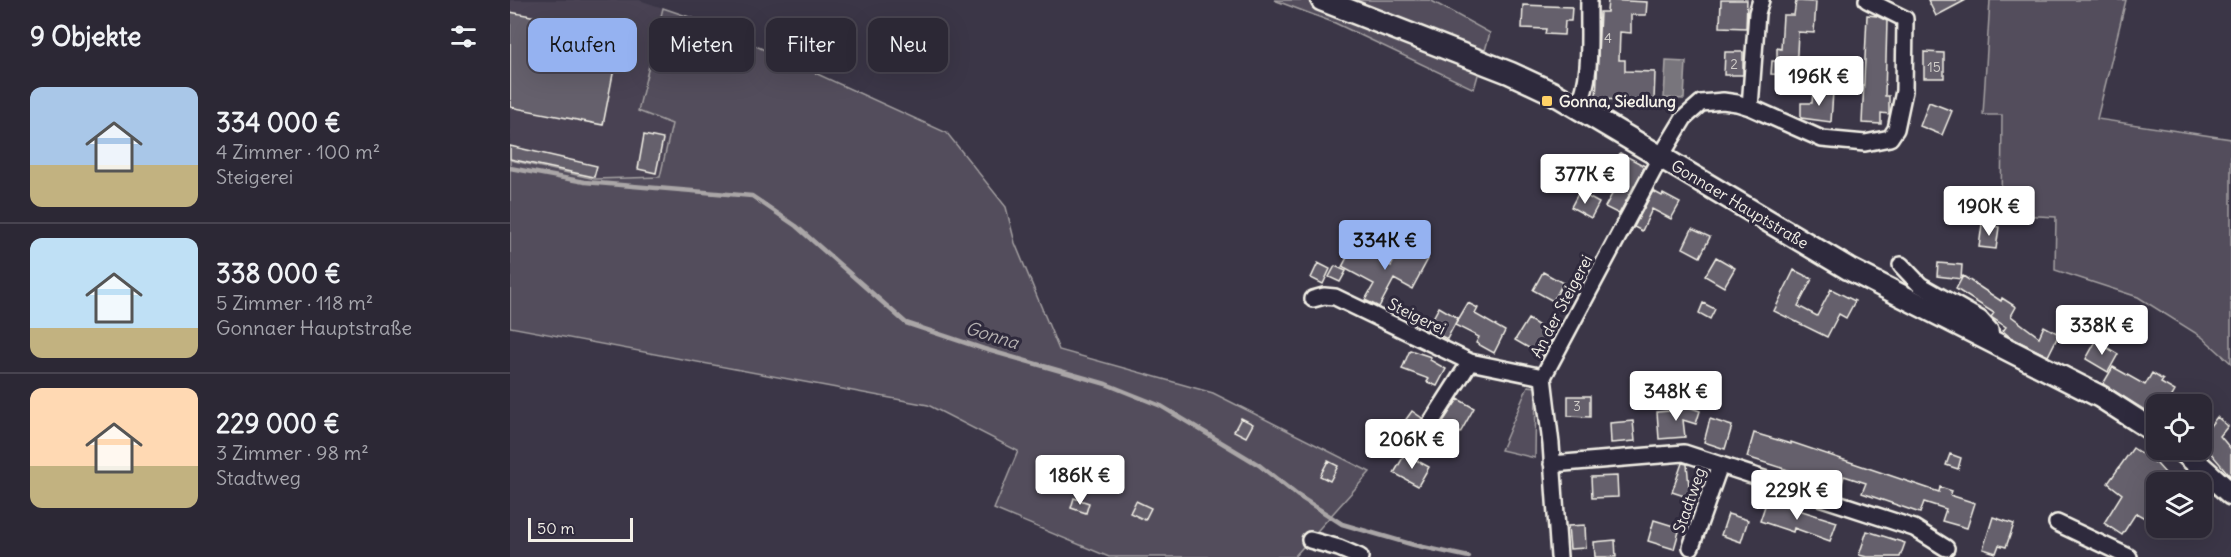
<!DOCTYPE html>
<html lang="de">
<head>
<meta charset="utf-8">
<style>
	body { margin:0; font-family:Delius,sans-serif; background:#34303d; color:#f1f3f6; height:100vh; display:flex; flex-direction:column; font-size:22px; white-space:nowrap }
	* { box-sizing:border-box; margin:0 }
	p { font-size:20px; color:#a6a6ad }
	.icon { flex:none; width:33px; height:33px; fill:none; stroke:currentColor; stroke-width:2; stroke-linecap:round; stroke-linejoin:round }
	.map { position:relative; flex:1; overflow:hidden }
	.drawer { display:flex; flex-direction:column; background:#2c2835; width:510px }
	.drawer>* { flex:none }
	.hud { position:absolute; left:18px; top:18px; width:570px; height:54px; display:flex; gap:12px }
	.tools { position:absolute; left:1636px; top:394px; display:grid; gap:12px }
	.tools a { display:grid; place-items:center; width:66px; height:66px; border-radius:12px; background:#2c2835; box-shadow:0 6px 24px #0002,0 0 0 2px #484450; font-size:30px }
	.scale { position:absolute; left:18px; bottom:15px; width:105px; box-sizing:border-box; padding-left:6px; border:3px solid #f4f1e8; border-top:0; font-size:16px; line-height:21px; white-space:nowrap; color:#f4f1e8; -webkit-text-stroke:4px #2f2a3d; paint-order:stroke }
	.price { position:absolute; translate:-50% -51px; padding:0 14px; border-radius:6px; background:#fff; color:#222; font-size:20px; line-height:39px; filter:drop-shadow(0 2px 3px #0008) }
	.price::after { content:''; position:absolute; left:50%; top:36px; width:18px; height:14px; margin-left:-9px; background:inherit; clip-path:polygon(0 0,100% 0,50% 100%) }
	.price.selected { background:#95b2f1; color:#111 }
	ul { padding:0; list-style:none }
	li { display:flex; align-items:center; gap:18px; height:150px; padding:0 30px }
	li+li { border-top:2px solid #484450 }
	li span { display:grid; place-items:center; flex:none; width:168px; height:120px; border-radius:12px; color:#555 }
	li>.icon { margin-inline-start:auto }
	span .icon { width:72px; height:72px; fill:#fffc; stroke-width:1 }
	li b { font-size:26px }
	h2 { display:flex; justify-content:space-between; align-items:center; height:72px; padding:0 30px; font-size:26px }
	.chip { padding:0 21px; border-radius:12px; background:#2c2835; box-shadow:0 6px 24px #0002,0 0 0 2px #484450; font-size:21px; line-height:54px }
	.chip.selected { background:#95b2f1; color:#111 }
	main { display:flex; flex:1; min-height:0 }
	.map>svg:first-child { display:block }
</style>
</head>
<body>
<main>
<section class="drawer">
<h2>9 Objekte<svg class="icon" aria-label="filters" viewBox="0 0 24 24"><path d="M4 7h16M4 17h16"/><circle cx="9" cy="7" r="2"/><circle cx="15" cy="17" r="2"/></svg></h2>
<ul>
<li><span style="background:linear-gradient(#a9c7e8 65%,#c2b280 0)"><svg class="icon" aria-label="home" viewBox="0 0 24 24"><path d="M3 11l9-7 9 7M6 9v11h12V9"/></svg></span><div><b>334 000 €</b><p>4 Zimmer · 100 m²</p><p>Steigerei</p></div></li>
<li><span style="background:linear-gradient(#bfe0f5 75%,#c2b280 0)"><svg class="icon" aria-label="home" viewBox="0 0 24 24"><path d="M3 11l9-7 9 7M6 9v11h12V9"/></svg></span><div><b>338 000 €</b><p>5 Zimmer · 118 m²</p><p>Gonnaer Hauptstraße</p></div></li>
<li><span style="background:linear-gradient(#ffd9b3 65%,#c2b280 0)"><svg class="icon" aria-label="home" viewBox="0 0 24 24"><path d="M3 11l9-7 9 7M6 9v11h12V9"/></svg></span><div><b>229 000 €</b><p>3 Zimmer · 98 m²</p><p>Stadtweg</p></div></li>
</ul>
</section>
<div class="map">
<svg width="1721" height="557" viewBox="0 0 1721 557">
	<rect width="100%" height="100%" fill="#3b3647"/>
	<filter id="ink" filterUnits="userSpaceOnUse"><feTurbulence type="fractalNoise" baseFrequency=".0167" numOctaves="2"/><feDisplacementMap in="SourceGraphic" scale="12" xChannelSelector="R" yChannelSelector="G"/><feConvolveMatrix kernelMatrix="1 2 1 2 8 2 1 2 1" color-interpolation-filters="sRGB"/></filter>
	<g filter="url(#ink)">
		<path fill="#484352" d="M 0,0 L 129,0 L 153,8 L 128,111 L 162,124 L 150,177 L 85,179 L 0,160 Z"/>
		<path fill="#534e5c" stroke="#a4a0a2" stroke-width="1.5" d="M 764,0 L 920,0 L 980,33 L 964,89 L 825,23 Z
			M 1480,0 L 1616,0 L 1587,119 L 1721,139 L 1721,363 L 1692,337 L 1628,297 L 1545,270 L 1546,217 L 1491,214 L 1492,115 L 1473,115 Z
			M 153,8 L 191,21 L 437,133 L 496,207 L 505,243 L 549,350 L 703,393 L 860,472 L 784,557 L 599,557 L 484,509 L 508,451 L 418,405 L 0,327 L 0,160 L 85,179 L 150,177 L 162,124 L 128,111 Z
			M 1018,386 L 1026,387 L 1025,458 L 991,450 Z"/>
		<path fill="#78747b" stroke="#aaa6a7" stroke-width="1.5" d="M 1156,61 L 1176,62 L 1174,99 L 1154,98 Z"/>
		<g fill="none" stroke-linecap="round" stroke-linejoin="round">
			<path stroke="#aaa6a7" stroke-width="4.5" d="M 0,168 L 75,182 L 242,196 L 286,226 L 396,323 L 474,349 L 596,384 L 651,406 L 749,465 L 787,495 L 832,524 L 904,545 L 959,557"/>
		</g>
		<path fill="#65616c" stroke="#f4f1e8" stroke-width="1.5" d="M 1098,0 L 1137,2 L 1136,15 L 1121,15 L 1121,33 L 1110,32 L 1109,60 L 1115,60 L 1115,71 L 1145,72 L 1144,101 L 1086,99 L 1090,12 L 1097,12 Z
			M 1211,0 L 1237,0 L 1236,28 L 1210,27 Z
			M 1418,0 L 1456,0 L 1426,16 Z
			M 1286,1 L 1306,2 L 1304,33 L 1288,32 L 1286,75 L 1261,74 L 1262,61 L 1267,61 L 1267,48 L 1271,49 L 1273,15 L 1284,15 Z
			M 1013,5 L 1062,7 L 1061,21 L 1055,21 L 1054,35 L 1035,34 L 1036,29 L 1012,28 Z
			M 0,12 L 111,33 L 93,125 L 0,107 Z
			M 1357,15 L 1367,16 L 1377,21 L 1375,96 L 1379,96 L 1379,114 L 1371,113 L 1371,124 L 1352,123 Z
			M 1215,52 L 1233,52 L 1233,75 L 1214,75 Z
			M 1414,52 L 1434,53 L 1434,78 L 1414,78 Z
			M 1303,91 L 1323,92 L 1321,122 L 1291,118 L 1291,103 L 1302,103 Z
			M 1419,102 L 1442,111 L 1432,135 L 1410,126 Z
			M 134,135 L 153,139 L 146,173 L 128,169 Z
			M 0,146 L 87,166 L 84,177 L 0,159 Z
			M 1110,153 L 1135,166 L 1109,214 L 1095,207 L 1111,178 L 1107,176 L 1109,172 L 1102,168 Z
			M 1143,191 L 1152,196 L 1153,194 L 1170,203 L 1161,219 L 1142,209 L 1132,231 L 1124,227 Z
			M 1069,192 L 1089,203 L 1081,218 L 1061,207 Z
			M 1472,224 L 1489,227 L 1486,249 L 1469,247 Z
			M 1182,229 L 1200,237 L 1190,257 L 1173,248 Z
			M 892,245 L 918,259 L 902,289 L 884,279 L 869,307 L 855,300 L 864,284 L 832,267 L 843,246 L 881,266 Z
			M 1206,257 L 1225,268 L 1214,287 L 1195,276 Z
			M 808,263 L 820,269 L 813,284 L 801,278 Z
			M 1428,263 L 1452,265 L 1451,279 L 1427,276 Z
			M 825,266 L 836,271 L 830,282 L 819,277 Z
			M 1284,270 L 1302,279 L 1288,306 L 1307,316 L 1321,289 L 1345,301 L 1336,318 L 1329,314 L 1317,337 L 1264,311 Z
			M 1033,272 L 1053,283 L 1043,301 L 1023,290 Z
			M 1453,276 L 1491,301 L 1492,298 L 1506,307 L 1501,316 L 1529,337 L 1534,326 L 1549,334 L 1538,356 L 1500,337 L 1493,331 L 1496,327 L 1481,317 L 1484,313 L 1446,289 Z
			M 958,303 L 968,308 L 965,314 L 995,331 L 984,353 L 966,343 L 969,337 L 945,325 Z
			M 1193,303 L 1205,309 L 1200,319 L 1189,313 Z
			M 929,307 L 948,318 L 937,339 L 917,329 Z
			M 1018,319 L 1044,335 L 1033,356 L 1005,340 Z
			M 1586,341 L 1608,354 L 1598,372 L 1576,359 Z
			M 900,350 L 921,357 L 920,360 L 936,369 L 927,386 L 917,382 L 919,379 L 892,369 Z
			M 1603,367 L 1635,385 L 1642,373 L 1653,380 L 1651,383 L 1665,391 L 1661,398 L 1673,405 L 1647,405 L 1647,418 L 1593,384 Z
			M 1058,396 L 1080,396 L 1080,417 L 1058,416 Z
			M 948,399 L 964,408 L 950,433 L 932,423 Z
			M 1173,405 L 1190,411 L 1186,424 L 1173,420 L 1175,437 L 1149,439 L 1147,412 L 1172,410 Z
			M 902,411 L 912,418 L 900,438 L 898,445 L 884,436 Z
			M 1707,417 L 1718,426 L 1710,436 L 1721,449 L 1721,477 L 1699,451 L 1696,454 L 1692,451 L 1692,436 Z
			M 731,418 L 743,424 L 736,437 L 724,431 Z
			M 1200,419 L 1222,426 L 1215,449 L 1194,442 Z
			M 1123,421 L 1125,441 L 1101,443 L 1100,423 Z
			M 1244,433 L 1281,444 L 1281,442 L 1429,492 L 1430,487 L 1442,491 L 1440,495 L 1465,503 L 1457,528 L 1432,521 L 1436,509 L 1414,502 L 1410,513 L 1352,493 L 1356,483 L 1334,476 L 1331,487 L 1237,457 Z
			M 1623,448 L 1647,464 L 1664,483 L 1647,483 L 1647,525 L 1626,513 L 1612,535 L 1594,523 L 1612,494 L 1598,483 Z
			M 895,454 L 919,467 L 908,486 L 884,473 Z
			M 1440,454 L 1451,458 L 1448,469 L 1436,465 Z
			M 818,461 L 828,466 L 820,481 L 810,476 Z
			M 1172,463 L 1177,464 L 1180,498 L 1162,492 Z
			M 1107,476 L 1108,497 L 1082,498 L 1081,477 Z
			M 564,498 L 579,503 L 576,513 L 561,508 Z
			M 1257,500 L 1327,522 L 1320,541 L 1284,528 L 1283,532 L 1250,521 Z
			M 626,501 L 641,508 L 635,520 L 620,513 Z
			M 1218,514 L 1238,520 L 1231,542 L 1211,535 Z
			M 1483,517 L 1504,524 L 1496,547 L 1489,545 L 1486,553 L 1473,549 Z
			M 1144,520 L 1170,528 L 1164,549 L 1138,541 Z
			M 1075,525 L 1076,548 L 1060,549 L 1058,526 Z
			M 1357,531 L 1395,543 L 1390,557 L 1357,557 L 1349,555 Z
			M 1105,540 L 1106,557 L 1085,557 L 1084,542 Z"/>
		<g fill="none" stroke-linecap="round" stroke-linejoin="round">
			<g stroke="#f4f1e8" stroke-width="20">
				<path id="street" d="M 1068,106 C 1083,79 1078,31 1079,0
					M 1240,107 L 1247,13 L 1251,0
					M 1391,265 L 1410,285 L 1470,319 L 1480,330 L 1481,342
					M 803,299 L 814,296 L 825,297 L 960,362 L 1033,377
					M 908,443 L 960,362
					M 1042,464 L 1174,453 L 1404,528 L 1436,548
					M 1547,523 L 1619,557
					M 800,540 L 829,548 L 850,557
					M 1181,547 L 1210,465
					M 1049,557 L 1041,444 L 1033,377 L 1151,156 L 1174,118 L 1191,103 L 1213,101 L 1227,103 L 1240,107 L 1312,139 L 1355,143 L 1380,138 L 1386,129 L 1394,91 L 1395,19 L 1357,0"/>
			</g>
			<g stroke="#f4f1e8" stroke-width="26">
				<path id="secondary" d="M 812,0 L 1000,73 L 1043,93 L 1339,269 L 1591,397 L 1647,433
					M 1672,450 L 1721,494"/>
			</g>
			<use href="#street" stroke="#2f2a3d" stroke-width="15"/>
			<use href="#secondary" stroke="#2f2a3d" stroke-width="21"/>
		</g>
	</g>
	<rect fill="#ffd166" stroke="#2f2a3d" stroke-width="2" x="1031" y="95" width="12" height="12" rx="3"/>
	<g text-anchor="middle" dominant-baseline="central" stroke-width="6" stroke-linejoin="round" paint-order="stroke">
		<g font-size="14" fill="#d0cdc9">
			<text x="1098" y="38">4</text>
			<text x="1224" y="64">2</text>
			<text x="1424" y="67">15</text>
			<text x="1067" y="406">3</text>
		</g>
		<g font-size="16" font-weight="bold" fill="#f4f1e8" stroke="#2f2a3d" text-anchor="start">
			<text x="1049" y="101">Gonna, Siedlung</text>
		</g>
		<g font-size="16" fill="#f4f1e8" stroke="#2f2a3d">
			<text transform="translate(1230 204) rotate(31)">Gonnaer Hauptstraße</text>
			<text transform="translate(1051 306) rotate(-62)">An der Steigerei</text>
			<text transform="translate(907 316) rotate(26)">Steigerei</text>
			<text transform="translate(1179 500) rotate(-71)">Stadtweg</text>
		</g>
		<g font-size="18" font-style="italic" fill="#b6b2b2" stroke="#2f2a3d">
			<text transform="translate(482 335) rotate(17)">Gonna</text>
		</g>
	</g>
</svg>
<div class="tools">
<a><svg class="icon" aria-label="locate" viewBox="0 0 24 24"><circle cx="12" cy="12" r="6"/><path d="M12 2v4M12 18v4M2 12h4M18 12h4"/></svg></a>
<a><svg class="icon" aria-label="layers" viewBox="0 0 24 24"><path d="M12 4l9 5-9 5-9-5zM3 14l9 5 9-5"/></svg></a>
</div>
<div class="scale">50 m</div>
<b class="price" style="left:1309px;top:107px">196K €</b>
<b class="price" style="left:1075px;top:205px">377K €</b>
<b class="price" style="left:1479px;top:237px">190K €</b>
<b class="price selected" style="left:875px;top:271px">334K €</b>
<b class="price" style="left:1592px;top:356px">338K €</b>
<b class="price" style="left:1166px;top:422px">348K €</b>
<b class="price" style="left:902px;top:470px">206K €</b>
<b class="price" style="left:570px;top:506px">186K €</b>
<b class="price" style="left:1287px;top:521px">229K €</b>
<div class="hud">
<a class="chip selected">Kaufen</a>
<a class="chip">Mieten</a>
<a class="chip">Filter</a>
<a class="chip">Neu</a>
</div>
</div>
</main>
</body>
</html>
